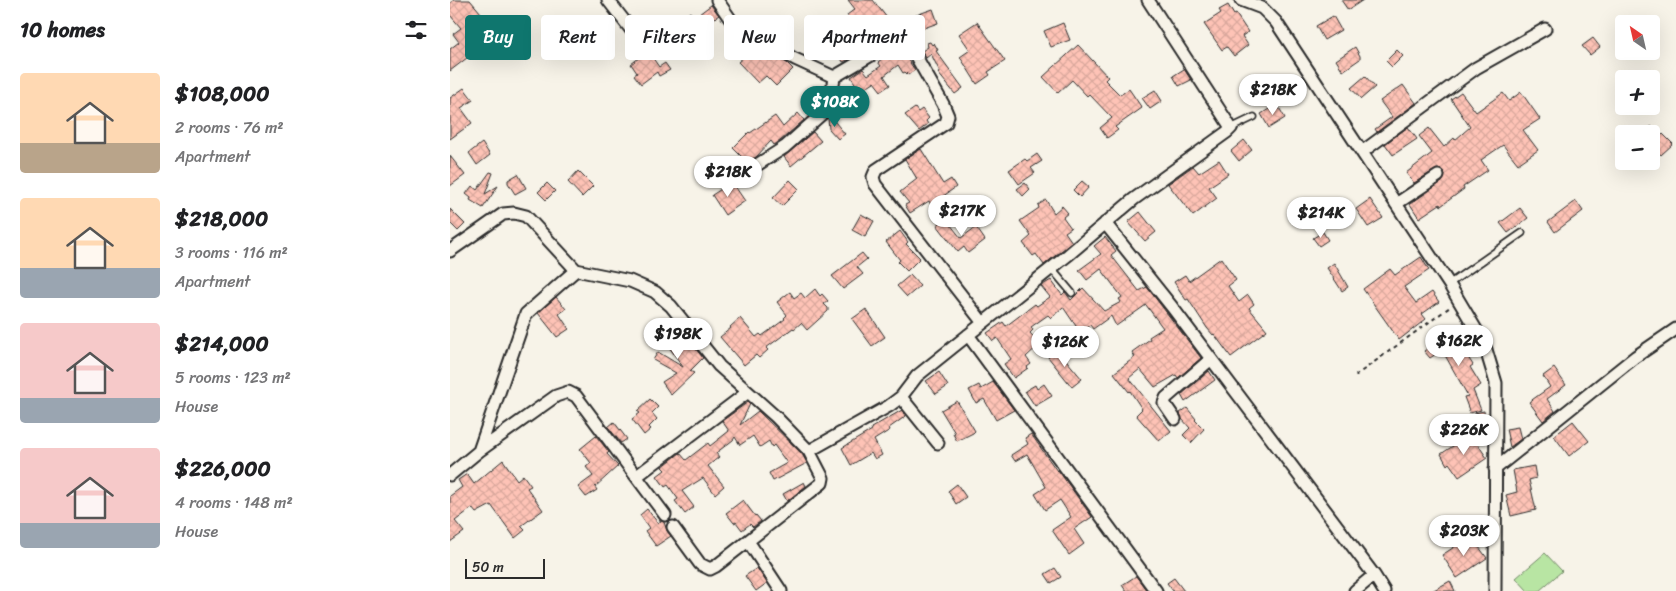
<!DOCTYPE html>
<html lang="en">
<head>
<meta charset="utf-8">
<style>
	body { margin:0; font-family:Sriracha,sans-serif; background:#f2f2f2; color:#202124; height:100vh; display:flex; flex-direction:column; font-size:19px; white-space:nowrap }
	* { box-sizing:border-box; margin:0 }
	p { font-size:16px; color:#757577 }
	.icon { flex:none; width:28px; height:28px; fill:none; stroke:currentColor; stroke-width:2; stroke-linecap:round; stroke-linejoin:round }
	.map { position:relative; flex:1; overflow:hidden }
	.details { display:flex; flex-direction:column; background:#fff; width:450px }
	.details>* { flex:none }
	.guide { position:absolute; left:15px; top:15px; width:475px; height:45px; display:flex; gap:10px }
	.needle { width:32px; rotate:326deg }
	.tools { position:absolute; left:1165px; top:15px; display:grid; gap:10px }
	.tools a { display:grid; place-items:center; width:45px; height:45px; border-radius:5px; background:#fff; box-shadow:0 5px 20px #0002; font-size:25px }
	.scale { position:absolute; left:15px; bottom:12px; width:80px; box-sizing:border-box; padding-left:5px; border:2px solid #2b2b2b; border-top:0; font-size:14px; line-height:18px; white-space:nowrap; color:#2b2b2b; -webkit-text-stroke:4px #f7f3e8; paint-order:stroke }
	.price { position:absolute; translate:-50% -42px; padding:0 11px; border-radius:18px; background:#fff; color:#222; font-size:16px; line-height:32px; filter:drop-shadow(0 1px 2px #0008) }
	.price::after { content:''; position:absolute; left:50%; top:30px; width:15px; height:11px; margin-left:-8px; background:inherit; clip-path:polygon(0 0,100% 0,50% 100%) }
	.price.current { background:#0f766e; color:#fff }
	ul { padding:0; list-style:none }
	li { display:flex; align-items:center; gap:15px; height:125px; padding:0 20px }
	li span { display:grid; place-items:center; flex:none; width:140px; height:100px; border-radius:5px; color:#555 }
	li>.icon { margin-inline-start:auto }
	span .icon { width:60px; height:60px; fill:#fffc; stroke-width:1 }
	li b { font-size:21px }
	h2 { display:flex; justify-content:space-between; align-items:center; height:60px; padding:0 20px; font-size:21px }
	.chip { padding:0 18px; border-radius:5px; background:#fff; box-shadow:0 5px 20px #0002; font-size:18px; line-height:45px }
	.chip.current { background:#0f766e; color:#fff }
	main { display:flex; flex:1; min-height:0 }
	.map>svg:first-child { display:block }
</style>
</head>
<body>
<main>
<section class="details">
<h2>10 homes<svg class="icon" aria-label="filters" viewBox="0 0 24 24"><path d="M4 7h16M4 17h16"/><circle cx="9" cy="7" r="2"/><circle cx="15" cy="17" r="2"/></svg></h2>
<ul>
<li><span style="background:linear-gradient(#ffd9b3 70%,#b9a48a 0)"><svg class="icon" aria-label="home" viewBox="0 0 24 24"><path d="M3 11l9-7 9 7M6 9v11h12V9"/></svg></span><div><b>$108,000</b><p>2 rooms · 76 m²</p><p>Apartment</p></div></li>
<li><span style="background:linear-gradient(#ffd9b3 70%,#9aa5b1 0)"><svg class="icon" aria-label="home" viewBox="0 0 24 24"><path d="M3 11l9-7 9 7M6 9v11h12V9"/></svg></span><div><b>$218,000</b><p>3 rooms · 116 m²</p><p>Apartment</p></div></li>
<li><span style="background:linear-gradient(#f6c9c9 75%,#9aa5b1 0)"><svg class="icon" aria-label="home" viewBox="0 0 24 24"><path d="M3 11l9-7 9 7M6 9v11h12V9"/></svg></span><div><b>$214,000</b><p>5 rooms · 123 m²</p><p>House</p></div></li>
<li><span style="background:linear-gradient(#f6c9c9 75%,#9aa5b1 0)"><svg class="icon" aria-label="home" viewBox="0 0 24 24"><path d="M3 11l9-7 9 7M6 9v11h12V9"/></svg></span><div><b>$226,000</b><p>4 rooms · 148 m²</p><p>House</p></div></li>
</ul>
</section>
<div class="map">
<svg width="1226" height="591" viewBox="0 0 1226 591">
	<defs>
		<pattern id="building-cross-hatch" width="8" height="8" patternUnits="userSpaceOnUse" patternTransform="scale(1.25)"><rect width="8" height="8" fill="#fec3b6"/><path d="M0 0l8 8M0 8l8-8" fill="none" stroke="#daa89d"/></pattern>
	</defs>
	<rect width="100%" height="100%" fill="#f7f3e8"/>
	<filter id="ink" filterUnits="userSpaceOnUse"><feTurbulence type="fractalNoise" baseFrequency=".02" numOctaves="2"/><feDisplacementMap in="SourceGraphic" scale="10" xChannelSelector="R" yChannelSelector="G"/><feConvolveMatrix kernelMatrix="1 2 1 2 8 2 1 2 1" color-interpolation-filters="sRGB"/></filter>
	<g filter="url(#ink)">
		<path fill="#b8e5a3" stroke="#728867" d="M 1095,553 L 1112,571 L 1089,591 L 1078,591 L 1066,578 Z"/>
		<path fill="url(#building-cross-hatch)" stroke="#2b2b2b" d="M 4,0 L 20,0 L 31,13 L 23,20 L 39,41 L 0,71 L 0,49 L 9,42 L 3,34 L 11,28 L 0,15 L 0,3 Z
			M 398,0 L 423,0 L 441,23 L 417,40 L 409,28 L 407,30 L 397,15 L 405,9 Z
			M 891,0 L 913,0 L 898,10 Z
			M 261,5 L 269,15 L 255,25 L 262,33 L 254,41 L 239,24 L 230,32 L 224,25 L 240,12 L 245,17 Z
			M 778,5 L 784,15 L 786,14 L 798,32 L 792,36 L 798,45 L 784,56 L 777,47 L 772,50 L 754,24 L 771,13 L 769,10 Z
			M 483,9 L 488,23 L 471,29 L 466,15 Z
			M 883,16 L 891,30 L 874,40 L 866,26 Z
			M 527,22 L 555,61 L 538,72 L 540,75 L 527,84 L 510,57 L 520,50 L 509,34 Z
			M 613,23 L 620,40 L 601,47 L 594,31 Z
			M 1143,38 L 1150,47 L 1140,55 L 1132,46 Z
			M 480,42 L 482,45 L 484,43 L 488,50 L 486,51 L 513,88 L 505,94 L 488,73 L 490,72 L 481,54 L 476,58 L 472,51 L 478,47 L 477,43 Z
			M 628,45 L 658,77 L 655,80 L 670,95 L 679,89 L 692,108 L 665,127 L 668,130 L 657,138 L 650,128 L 662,118 L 639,94 L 637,96 L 622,80 L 608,93 L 593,77 Z
			M 448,46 L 465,70 L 458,75 L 455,72 L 453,73 L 448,65 L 434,76 L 440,85 L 431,91 L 424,82 L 410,91 L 401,77 L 413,69 L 418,75 L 431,66 L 428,62 Z
			M 905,47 L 910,56 L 910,59 L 893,71 L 886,60 Z
			M 304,48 L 311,55 L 316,52 L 323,58 L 325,57 L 337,63 L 343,69 L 326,86 L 316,76 L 308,83 L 288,62 Z
			M 400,49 L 404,57 L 393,62 L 389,54 Z
			M 947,50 L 953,56 L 942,67 L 936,61 Z
			M 198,51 L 209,67 L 215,63 L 220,70 L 209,76 L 207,72 L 191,84 L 184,75 L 187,73 L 181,64 Z
			M 734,69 L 741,80 L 729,86 L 723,76 Z
			M 915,76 L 925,87 L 911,99 L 901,88 Z
			M 953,85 L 966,103 L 927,132 L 925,129 L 942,117 L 930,101 Z
			M 14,88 L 23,100 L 11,108 L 22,123 L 0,139 L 0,98 Z
			M 705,90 L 712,101 L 700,109 L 692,98 Z
			M 1011,92 L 1026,112 L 1053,93 L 1059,101 L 1071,92 L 1090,119 L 1073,130 L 1088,150 L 1068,164 L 1053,145 L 1031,160 L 1038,170 L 1013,187 L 1014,189 L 991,206 L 990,204 L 969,218 L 960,204 L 992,182 L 995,175 L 992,170 L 987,169 L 964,183 L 956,173 L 982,153 L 969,136 L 979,128 L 994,147 L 1004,138 L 1005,140 L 1020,127 L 1001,99 Z
			M 827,104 L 835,118 L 819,128 L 811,114 Z
			M 465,108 L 468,112 L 472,109 L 479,118 L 476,121 L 478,124 L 469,131 L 455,115 Z
			M 348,113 L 354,120 L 330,141 L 324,145 L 321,141 L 306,157 L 297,162 L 283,148 L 299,132 L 300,133 L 325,116 L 333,127 Z
			M 380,116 L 395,134 L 388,139 L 379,129 L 378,118 Z
			M 1201,126 L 1211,136 L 1213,134 L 1223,144 L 1211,155 L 1201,144 Z
			M 958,127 L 967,139 L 943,155 L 935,144 Z
			M 363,132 L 371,141 L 341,166 L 334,157 Z
			M 794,140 L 802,150 L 789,161 L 781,151 Z
			M 32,143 L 40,155 L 27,165 L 19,153 Z
			M 471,149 L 493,184 L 501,179 L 506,187 L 481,205 L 479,201 L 460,213 L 455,205 L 459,203 L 450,192 L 467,179 L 455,159 Z
			M 587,154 L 592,161 L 581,168 L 585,173 L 569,184 L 559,170 L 575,159 L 577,161 Z
			M 0,156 L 15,175 L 0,186 Z
			M 769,160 L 778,174 L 759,187 L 767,198 L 743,216 L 718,184 L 743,166 L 749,173 Z
			M 128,171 L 143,186 L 132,197 L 118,182 Z
			M 40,172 L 43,173 L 35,194 L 48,186 L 33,208 L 20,200 L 21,198 L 16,194 L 22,186 L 27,190 Z
			M 68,174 L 76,188 L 65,194 L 58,183 L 58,180 Z
			M 340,180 L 349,189 L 332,206 L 323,198 Z
			M 632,181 L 639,187 L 630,197 L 623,190 Z
			M 282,182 L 295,201 L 275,215 L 262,195 Z
			M 97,183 L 105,191 L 96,200 L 88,192 Z
			M 575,183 L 580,189 L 573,196 L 567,189 Z
			M 920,199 L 933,218 L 918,227 L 906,209 Z
			M 596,200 L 604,213 L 612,206 L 618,213 L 613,217 L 621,228 L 615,232 L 622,242 L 594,265 L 586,254 L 583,256 L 573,243 L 581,236 L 570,221 L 589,208 L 588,205 Z
			M 1126,201 L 1133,211 L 1105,232 L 1098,222 Z
			M 1070,208 L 1078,218 L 1058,233 L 1050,223 Z
			M 0,209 L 15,224 L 8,231 L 0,223 Z
			M 690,212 L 706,232 L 695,241 L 678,222 Z
			M 411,214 L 424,221 L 415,237 L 402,230 Z
			M 496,219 L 511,238 L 526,227 L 535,240 L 518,253 L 514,247 L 508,252 L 487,225 Z
			M 450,231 L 458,242 L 456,244 L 470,258 L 457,271 L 448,262 L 450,260 L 436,242 Z
			M 873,232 L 878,240 L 869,246 L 863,238 Z
			M 655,237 L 666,251 L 661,255 L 689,291 L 697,287 L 751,358 L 728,378 L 726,375 L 705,387 L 690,369 L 679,378 L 721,431 L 709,441 L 686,415 L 692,409 L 680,391 L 679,392 L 664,373 L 685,357 L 682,352 L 700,339 L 699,337 L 713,328 L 696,305 L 666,326 L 661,316 L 643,329 L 640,325 L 630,332 L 613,307 L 601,318 L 598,315 L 581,327 L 583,330 L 580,333 L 590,344 L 576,357 L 581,364 L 577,367 L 578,368 L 564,378 L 554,364 L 561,359 L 547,338 L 543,341 L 537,333 L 553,322 L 556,326 L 585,304 L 587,306 L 600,297 L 591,286 L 601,280 L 612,295 L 615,292 L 621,300 L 633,288 L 654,311 L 671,302 L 669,299 L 672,297 L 651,269 L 637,280 L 629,270 L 651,254 L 644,246 Z
			M 412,253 L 417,259 L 407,267 L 413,274 L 393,289 L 382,276 Z
			M 971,257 L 979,270 L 954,287 L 966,303 L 982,292 L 989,302 L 972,314 L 976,319 L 949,340 L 913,289 L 940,269 L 945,275 Z
			M 771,258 L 786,280 L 778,286 L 789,302 L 798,295 L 804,304 L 799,308 L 817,330 L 781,357 L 764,334 L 763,335 L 757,328 L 738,299 L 736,300 L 724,282 L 735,275 L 739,281 Z
			M 884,263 L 898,287 L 892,291 L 877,268 Z
			M 460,275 L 470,286 L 457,297 L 447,286 Z
			M 365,289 L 370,296 L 372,294 L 378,301 L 374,304 L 378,308 L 378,311 L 357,330 L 351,323 L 344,329 L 343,328 L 316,348 L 318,350 L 309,358 L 306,355 L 294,365 L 270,337 L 281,328 L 280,327 L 290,318 L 306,337 L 310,334 L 312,336 L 335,319 L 334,318 L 337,315 L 327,302 L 340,292 L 344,298 L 351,293 L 355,298 Z
			M 106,297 L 116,309 L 109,314 L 119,329 L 107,337 L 88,313 Z
			M 416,309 L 435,337 L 422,346 L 402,319 Z
			M 217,329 L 219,332 L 223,329 L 230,338 L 234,334 L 253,358 L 240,371 L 244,373 L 221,395 L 212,382 L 226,373 L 203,360 L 208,352 L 233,367 L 210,334 Z
			M 1003,331 L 1013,345 L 1011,346 L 1023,365 L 1020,367 L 1031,385 L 1023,390 L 1031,410 L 1020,413 L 1014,397 L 1018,396 L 992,350 L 980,358 L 974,351 Z
			M 607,349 L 632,379 L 622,387 L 598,357 Z
			M 1104,368 L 1116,385 L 1097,399 L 1105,411 L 1093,421 L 1079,402 L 1100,387 L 1093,376 Z
			M 759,371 L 765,380 L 735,402 L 731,395 Z
			M 489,372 L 498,386 L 486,394 L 476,381 Z
			M 543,382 L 564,410 L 546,420 L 534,399 L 526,403 L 519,390 L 529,385 L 531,389 Z
			M 594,384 L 602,396 L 585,406 L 575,391 L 585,385 L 587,389 Z
			M 200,399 L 208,407 L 202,413 L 207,419 L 199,427 L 201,429 L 194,435 L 182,419 L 190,413 L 187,411 Z
			M 507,401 L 525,431 L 523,433 L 507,441 L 503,434 L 505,433 L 491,410 Z
			M 298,402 L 300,404 L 290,425 L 308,411 L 352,454 L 357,463 L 323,481 L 319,473 L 337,463 L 324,445 L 322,447 L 319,441 L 310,447 L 303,436 L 290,445 L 285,437 L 283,440 L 266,453 L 269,457 L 258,466 L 274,486 L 265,494 L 253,478 L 232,491 L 244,507 L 235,514 L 225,501 L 228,499 L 218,485 L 215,487 L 207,476 L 215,470 L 212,467 L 230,453 L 236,460 L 258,443 L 260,446 L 279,431 L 272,421 Z
			M 737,408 L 746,419 L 745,420 L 754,429 L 741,443 L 733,435 L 740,428 L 732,419 L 730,413 Z
			M 452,410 L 456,416 L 439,428 L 440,430 L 424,440 L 432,455 L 425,459 L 421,453 L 401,465 L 392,448 L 422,430 L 421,428 Z
			M 1034,411 L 1035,420 L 1027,421 L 1025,413 Z
			M 1123,421 L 1139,441 L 1119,456 L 1104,436 Z
			M 164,422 L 177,439 L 171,443 L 158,427 Z
			M 1068,427 L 1071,439 L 1060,447 L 1056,429 Z
			M 581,434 L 607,471 L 608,470 L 642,517 L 624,529 L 634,544 L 619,555 L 602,530 L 621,517 L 610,500 L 595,510 L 585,494 L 596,487 L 577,454 L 565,461 L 561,455 L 578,444 L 575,438 Z
			M 1021,434 L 1037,458 L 1009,477 L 999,463 L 997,465 L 991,454 Z
			M 146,436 L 159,452 L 157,454 L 168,466 L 145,487 L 147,490 L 136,497 L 128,487 L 143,476 L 136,467 L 141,463 L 130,449 Z
			M 53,460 L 67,480 L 73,475 L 81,486 L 77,488 L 93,510 L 71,526 L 75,530 L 65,538 L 41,505 L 26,513 L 22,508 L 5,521 L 14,532 L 0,542 L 0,496 L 12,487 L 8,480 L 17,474 L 24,484 Z
			M 1084,466 L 1086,478 L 1079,480 L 1086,510 L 1061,516 L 1056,495 L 1067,492 L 1063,470 Z
			M 354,482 L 356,486 L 337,501 L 333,494 Z
			M 507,484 L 516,497 L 506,504 L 498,491 Z
			M 293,500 L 305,516 L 306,515 L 311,521 L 303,527 L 300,524 L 292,530 L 286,522 L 284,523 L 276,513 Z
			M 197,509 L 208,523 L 211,521 L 214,522 L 217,531 L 221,536 L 206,546 L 195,531 L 199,528 L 190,515 Z
			M 1021,536 L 1037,558 L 1007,578 L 992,555 Z
			M 307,568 L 317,583 L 306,591 L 295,576 Z
			M 605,568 L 611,577 L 601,583 L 595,574 Z
			M 686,576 L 697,591 L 676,591 L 672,585 Z
			M 724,578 L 734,591 L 723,591 L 717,583 Z
			M 1000,581 L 1005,591 L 982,591 Z"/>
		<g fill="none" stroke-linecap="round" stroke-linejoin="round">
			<g stroke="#2b2b2b" stroke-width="9">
				<path id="service" d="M 781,128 L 804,117
					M 601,268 L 622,293
					M 999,284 L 1072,233"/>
			</g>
			<g stroke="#2b2b2b" stroke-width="15">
				<path id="minor" d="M 158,0 L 193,45
					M 267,0 L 283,23 L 291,30 L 345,59 L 384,77
					M 791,0 L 812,8 L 826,22 L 999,284 L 1034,343 L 1046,383 L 1045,591
					M 912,152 L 1026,68 L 1095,29
					M 296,172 L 335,147 L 374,112 L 381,98 L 384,77 L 435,47 L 445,38 L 453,38 L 459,44 L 493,104 L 498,116 L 496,123 L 426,170 L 423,177 L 425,184 L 533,323
					M 946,204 L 988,176
					M 655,223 L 722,307 L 924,575
					M 0,251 L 53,214 L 64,213 L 76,216 L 126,270 L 180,281 L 205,292 L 221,306 L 269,366 L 326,417 L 359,451
					M 518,335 L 706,591
					M 451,397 L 488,443
					M 725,419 L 714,403 L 716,398 L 761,359
					M 29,451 L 76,314 L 126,270
					M 1045,469 L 1185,357 L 1226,329
					M 0,475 L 29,451 L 106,396 L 118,392 L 126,396 L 215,515
					M 187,476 L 298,392
					M 223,527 L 250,564 L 260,569 L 266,566 L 372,483 L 373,478 L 359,451 L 439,406 L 451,397 L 467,376 L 618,255 L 684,199 L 777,132 L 781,128 L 778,123 L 698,0
					M 298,541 L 331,591
					M 905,591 L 924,575 L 934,591"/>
			</g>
			<path stroke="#2b2b2b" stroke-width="2" stroke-dasharray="4 4" stroke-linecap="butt" d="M 905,376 L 1000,307"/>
			<use href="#service" stroke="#f7f3e8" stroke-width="5.5"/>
			<use href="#minor" stroke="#f7f3e8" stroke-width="11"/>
		</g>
	</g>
</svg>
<div class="tools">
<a><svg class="needle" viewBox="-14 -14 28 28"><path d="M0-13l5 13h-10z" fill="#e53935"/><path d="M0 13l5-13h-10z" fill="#757577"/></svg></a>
<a>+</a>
<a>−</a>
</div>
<div class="scale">50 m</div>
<b class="price" style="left:823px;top:116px">$218K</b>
<b class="price current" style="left:385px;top:128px">$108K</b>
<b class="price" style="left:278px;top:198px">$218K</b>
<b class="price" style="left:512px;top:237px">$217K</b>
<b class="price" style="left:871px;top:239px">$214K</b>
<b class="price" style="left:228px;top:360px">$198K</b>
<b class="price" style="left:1009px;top:367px">$162K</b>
<b class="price" style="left:615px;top:368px">$126K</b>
<b class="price" style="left:1014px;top:456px">$226K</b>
<b class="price" style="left:1014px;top:557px">$203K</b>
<div class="guide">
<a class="chip current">Buy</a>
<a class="chip">Rent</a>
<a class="chip">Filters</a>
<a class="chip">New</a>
<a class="chip">Apartment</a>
</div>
</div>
</main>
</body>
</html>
